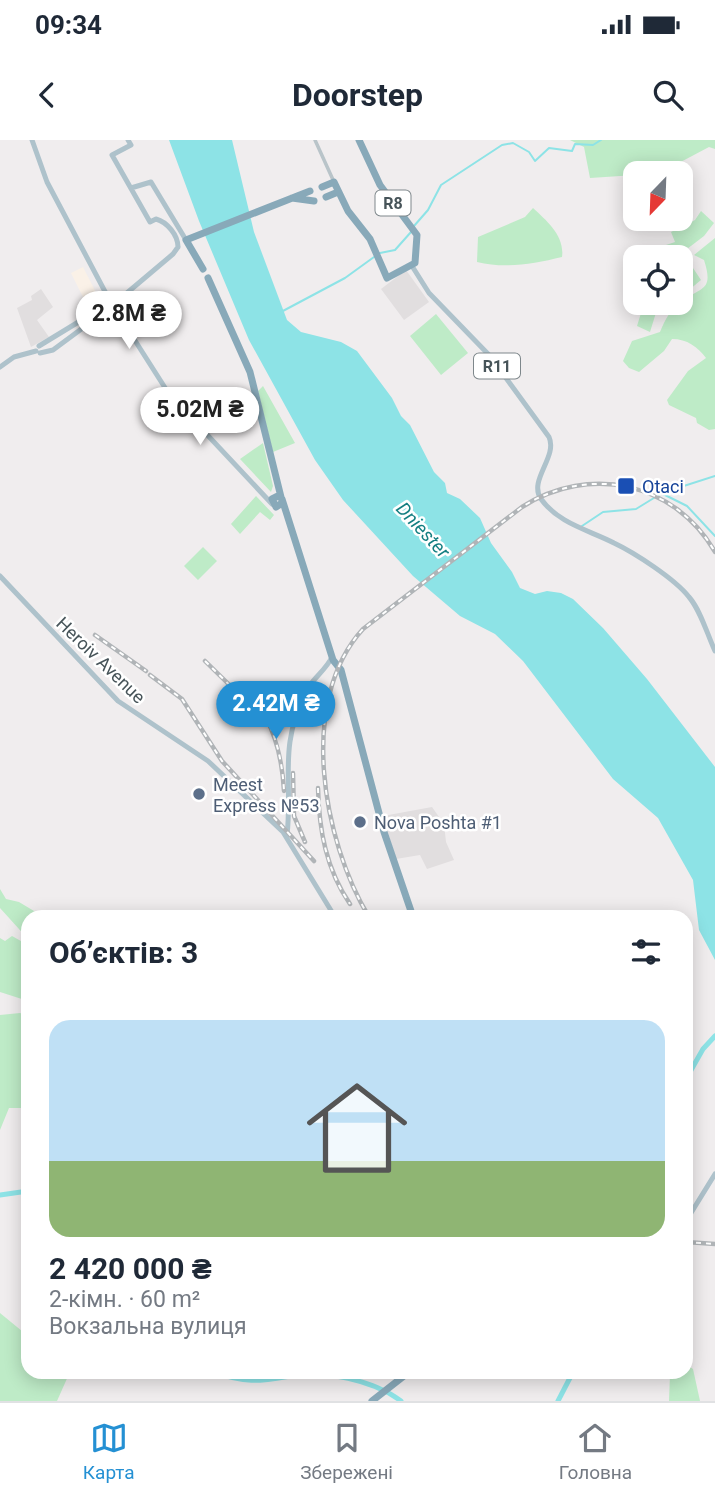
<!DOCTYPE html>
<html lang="uk">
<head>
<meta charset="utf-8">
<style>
	body { margin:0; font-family:Roboto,sans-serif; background:#f2f2f3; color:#1f2937; height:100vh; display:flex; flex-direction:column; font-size:26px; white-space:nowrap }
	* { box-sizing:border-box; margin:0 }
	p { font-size:23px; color:#747a83 }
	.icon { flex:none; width:38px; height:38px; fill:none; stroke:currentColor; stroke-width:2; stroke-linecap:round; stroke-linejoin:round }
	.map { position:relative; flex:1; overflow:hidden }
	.details { position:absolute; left:21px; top:770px; width:672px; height:469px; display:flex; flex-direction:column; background:#fff; border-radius:21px; box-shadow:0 4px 18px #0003 }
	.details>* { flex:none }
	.needle { width:46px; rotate:203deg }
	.fabs { position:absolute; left:623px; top:21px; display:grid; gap:14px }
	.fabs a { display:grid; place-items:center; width:70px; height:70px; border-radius:14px; background:#fff; box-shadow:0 4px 18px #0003; font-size:35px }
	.price { position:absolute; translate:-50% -60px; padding:0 16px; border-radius:24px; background:#fff; color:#222; font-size:23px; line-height:46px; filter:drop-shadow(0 2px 4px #0008) }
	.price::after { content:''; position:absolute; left:50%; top:42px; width:21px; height:16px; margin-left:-10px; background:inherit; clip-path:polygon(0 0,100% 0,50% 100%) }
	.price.on { background:#2490d3; color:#fff }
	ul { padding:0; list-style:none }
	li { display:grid; align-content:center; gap:14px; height:371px; padding:0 28px }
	li span { display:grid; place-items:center; height:217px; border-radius:21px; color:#555 }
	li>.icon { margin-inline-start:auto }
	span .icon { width:126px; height:126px; fill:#fffc; stroke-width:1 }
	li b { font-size:30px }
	h2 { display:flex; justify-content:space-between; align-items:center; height:84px; padding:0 28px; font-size:30px }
	.status { display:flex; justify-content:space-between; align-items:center; height:49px; padding:0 35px; background:#fff; direction:ltr }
	.status svg { height:19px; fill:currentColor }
	header { display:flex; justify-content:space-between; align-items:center; height:91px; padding:0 28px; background:#fff; font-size:32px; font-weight:700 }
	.dock { display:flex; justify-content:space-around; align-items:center; height:98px; border-top:2px solid #e0e1e3; background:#fff; font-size:19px; color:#747a83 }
	.dock a { display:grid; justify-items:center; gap:4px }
	.dock .on { color:#2490d3 }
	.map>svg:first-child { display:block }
</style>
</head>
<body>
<div class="status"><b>09:34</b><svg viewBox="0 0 49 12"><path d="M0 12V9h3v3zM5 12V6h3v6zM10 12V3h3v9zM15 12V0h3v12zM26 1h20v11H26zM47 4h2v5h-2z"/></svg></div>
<header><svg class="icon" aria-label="back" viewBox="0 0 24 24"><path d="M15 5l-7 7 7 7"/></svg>Doorstep<svg class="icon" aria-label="search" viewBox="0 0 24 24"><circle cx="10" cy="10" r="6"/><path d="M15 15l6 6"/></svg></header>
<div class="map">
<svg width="715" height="1261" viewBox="0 0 715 1261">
	<rect width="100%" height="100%" fill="#f0edee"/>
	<path fill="#faf1e7" d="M 83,127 L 102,164 L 87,172 L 88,167 L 71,133 Z"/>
	<path fill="#e1dedf" d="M 406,130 L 429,162 L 404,180 L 381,149 Z
		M 41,149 L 53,167 L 37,180 L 49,197 L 31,207 L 17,168 L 32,160 L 31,156 Z
		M 432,667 L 444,684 L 446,702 L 454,720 L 427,729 L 420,715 L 396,719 L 383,676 Z"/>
	<path fill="#beebc7" d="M 570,0 L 715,0 L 715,9 L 709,7 L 675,25 L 666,33 L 590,38 L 584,7 Z
		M 533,68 C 547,81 565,96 562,117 C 533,124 505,129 477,122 L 478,97 L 525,77 Z
		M 701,71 L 714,83 L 704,96 L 687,109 L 689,122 L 701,140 L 683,155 L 681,117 L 657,117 L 654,109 L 675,102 L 671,92 L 695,80 Z
		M 715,98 L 715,289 L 709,290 L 697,283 L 696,278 L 669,265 L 667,260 L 688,231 L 706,218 C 698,207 687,199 672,199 L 664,211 L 639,232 L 629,228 L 623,221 L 632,201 L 660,192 C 665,180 671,168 681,161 C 702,147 714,151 704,120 L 694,115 Z
		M 635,148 L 635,163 L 659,163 L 650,192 L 637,186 L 641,173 L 626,161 Z
		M 436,174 L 468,213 L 441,235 L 410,196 Z
		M 263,246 L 295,303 L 273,312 L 258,251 Z
		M 263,303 L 273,346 L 271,352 L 240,319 Z
		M 256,356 L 274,375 L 270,380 L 260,372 L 240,394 L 231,384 Z
		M 203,407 L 217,421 L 198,440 L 184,426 Z
		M 0,749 L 6,759 L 19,762 L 44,777 L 28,777 L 28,799 L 0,768 Z
		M 12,796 L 28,805 L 28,861 L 0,852 L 0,798 L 5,801 Z
		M 20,873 L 28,876 L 28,968 L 9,968 L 0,990 L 0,875 Z
		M 0,1173 L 28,1196 L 28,1232 L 69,1234 L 57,1261 L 0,1261 Z
		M 687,1225 L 693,1229 L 700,1261 L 669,1261 L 670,1234 L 686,1232 Z"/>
	<path fill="#8de3e6" d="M 169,0 L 232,0 L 254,92 L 287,180 L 301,192 L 341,202 L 357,211 L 392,258 L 401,276 L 410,285 L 434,332 L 445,343 L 447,353 L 460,359 L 480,378 L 491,403 L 512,432 L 520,448 L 535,454 L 547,451 L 561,453 L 573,459 L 603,488 L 647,539 L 715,627 L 715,820 L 699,790 L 693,740 L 658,678 L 613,639 L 523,521 L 495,494 L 460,476 L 413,436 L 343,360 L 315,320 L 249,200 L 199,81 Z"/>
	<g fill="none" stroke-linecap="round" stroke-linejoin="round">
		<path stroke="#8de3e6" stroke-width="2" d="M 414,86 L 428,70 L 441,45 L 502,5 L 513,3 L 529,12 L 535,21 L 549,8 L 572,11 L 575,4 L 593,5 L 601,0
			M 380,113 L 395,110 L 411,92
			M 281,172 L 345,138 L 374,117
			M 663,354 L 687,366 L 715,396
			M 582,386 L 603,372 L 636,369 L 662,353 L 715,336"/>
		<path stroke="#8de3e6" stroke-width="5" d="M 686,939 L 703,909 L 715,896
			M 0,1055 L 28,1051
			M 215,1232 C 245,1244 260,1241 290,1236 C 325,1230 373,1240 401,1261
			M 558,1261 L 573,1232"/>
		<path stroke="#b9c4c9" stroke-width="3.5" d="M 315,0 L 334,42"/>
		<path stroke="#aec2cb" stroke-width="5" d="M 32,0 L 47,42 L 110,161
			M 128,0 L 131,5 L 112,15 L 150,82 L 156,79 C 167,82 178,95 178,107
			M 131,48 L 151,42 L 186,100
			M 412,126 L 429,153 L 490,216 L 549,297 C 558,317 528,340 541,359 C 559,384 589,390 614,403 C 635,413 675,439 689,457 C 701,471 707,494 715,511
			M 115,163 L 173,114 L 178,107
			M 113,166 L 169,254 L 272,364
			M 39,206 L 108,164
			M 40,213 L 53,210 L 111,167
			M 0,227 L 14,217 L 36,211
			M 0,436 L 118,561 L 208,621 L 283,692 L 335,777
			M 287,696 C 293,639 278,609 306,551 C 313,538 326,530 332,517
			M 686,1081 L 715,1034"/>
		<path stroke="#88a9b9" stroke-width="7" d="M 322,47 L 334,42 L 348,71 L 370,99 L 387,138 L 415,123 L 417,95 L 380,45 L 359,0
			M 326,57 L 338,52
			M 292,58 L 314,61
			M 203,129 L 186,100 L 310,51
			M 208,138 L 250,232 L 281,357
			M 282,363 L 276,367 L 272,359 L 278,356 L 282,359 L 333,520 L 341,530 L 384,692 L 413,777
			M 372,1261 L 409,1232"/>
		<g stroke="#b0b4b7" stroke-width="4.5">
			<path id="rail" d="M 95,495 L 146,531
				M 205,521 L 253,568
				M 150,535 L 182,559 L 222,621 L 314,721
				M 249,552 C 273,581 282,614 284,651
				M 293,633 L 294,676 L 305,702
				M 318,648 C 319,690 326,729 350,764
				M 369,777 C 323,701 297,561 363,489 L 522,367 C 589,324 675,342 715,412
				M 686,1102 L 715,1104"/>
		</g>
		<use href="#rail" stroke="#fff" stroke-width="2" stroke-dasharray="5" stroke-linecap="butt"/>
	</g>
	<rect fill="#1a4fb4" stroke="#fff" stroke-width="2.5" x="617" y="337" width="18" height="18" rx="3.5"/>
	<g fill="#5c6f8a" stroke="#fff" stroke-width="2.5">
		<circle cx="199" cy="654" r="7"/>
		<circle cx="360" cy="682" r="7"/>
	</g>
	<g text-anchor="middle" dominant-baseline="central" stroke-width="5" stroke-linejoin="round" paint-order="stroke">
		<g fill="#fff" stroke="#7e878b" stroke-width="2">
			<rect x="375.5" y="50.5" width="35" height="25" rx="5"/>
			<rect x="474" y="213.5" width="46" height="25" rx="5"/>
		</g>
		<g font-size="16" font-weight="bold" fill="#475459">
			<text x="393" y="63">R8</text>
			<text x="497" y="226">R11</text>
		</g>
		<g font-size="18" fill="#164399" stroke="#fff" text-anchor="start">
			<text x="642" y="346">Otaci</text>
		</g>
		<g font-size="18" fill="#475459" stroke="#fff">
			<text transform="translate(101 520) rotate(44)">Heroiv Avenue</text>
		</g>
		<g font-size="18" fill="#4e5e75" stroke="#fff" text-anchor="start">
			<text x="213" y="644">Meest<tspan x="213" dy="21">Express №53</tspan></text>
			<text x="374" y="682">Nova Poshta #1</text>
		</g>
		<g font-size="19" font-style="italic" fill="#147f82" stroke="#fff">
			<text transform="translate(423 390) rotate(47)">Dniester</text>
		</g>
	</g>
</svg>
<div class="fabs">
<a><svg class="needle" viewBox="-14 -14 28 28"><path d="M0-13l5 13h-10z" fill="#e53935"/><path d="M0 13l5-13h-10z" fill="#747a83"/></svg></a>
<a><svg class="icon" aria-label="locate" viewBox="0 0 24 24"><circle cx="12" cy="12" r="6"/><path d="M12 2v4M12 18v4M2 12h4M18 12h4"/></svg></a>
</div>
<b class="price" style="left:129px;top:211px">2.8M ₴</b>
<b class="price" style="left:200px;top:307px">5.02M ₴</b>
<b class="price on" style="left:276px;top:601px">2.42M ₴</b>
<section class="details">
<h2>Об’єктів: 3<svg class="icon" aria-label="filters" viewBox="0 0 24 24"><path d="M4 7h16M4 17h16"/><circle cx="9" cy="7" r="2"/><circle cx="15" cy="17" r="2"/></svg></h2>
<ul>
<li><span style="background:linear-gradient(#bfe0f5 65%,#8fb573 0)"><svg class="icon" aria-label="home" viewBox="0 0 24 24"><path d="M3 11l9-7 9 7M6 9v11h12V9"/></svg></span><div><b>2 420 000 ₴</b><p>2-кімн. · 60 m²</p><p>Вокзальна вулиця</p></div></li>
</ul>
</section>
</div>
<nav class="dock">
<a class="on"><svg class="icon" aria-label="map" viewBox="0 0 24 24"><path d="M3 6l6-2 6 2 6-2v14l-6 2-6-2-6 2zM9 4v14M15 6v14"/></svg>Карта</a>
<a><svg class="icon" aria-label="saved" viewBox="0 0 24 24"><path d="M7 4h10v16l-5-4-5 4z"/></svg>Збережені</a>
<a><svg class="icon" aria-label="home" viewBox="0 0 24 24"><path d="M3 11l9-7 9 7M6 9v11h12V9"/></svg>Головна</a>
</nav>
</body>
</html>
